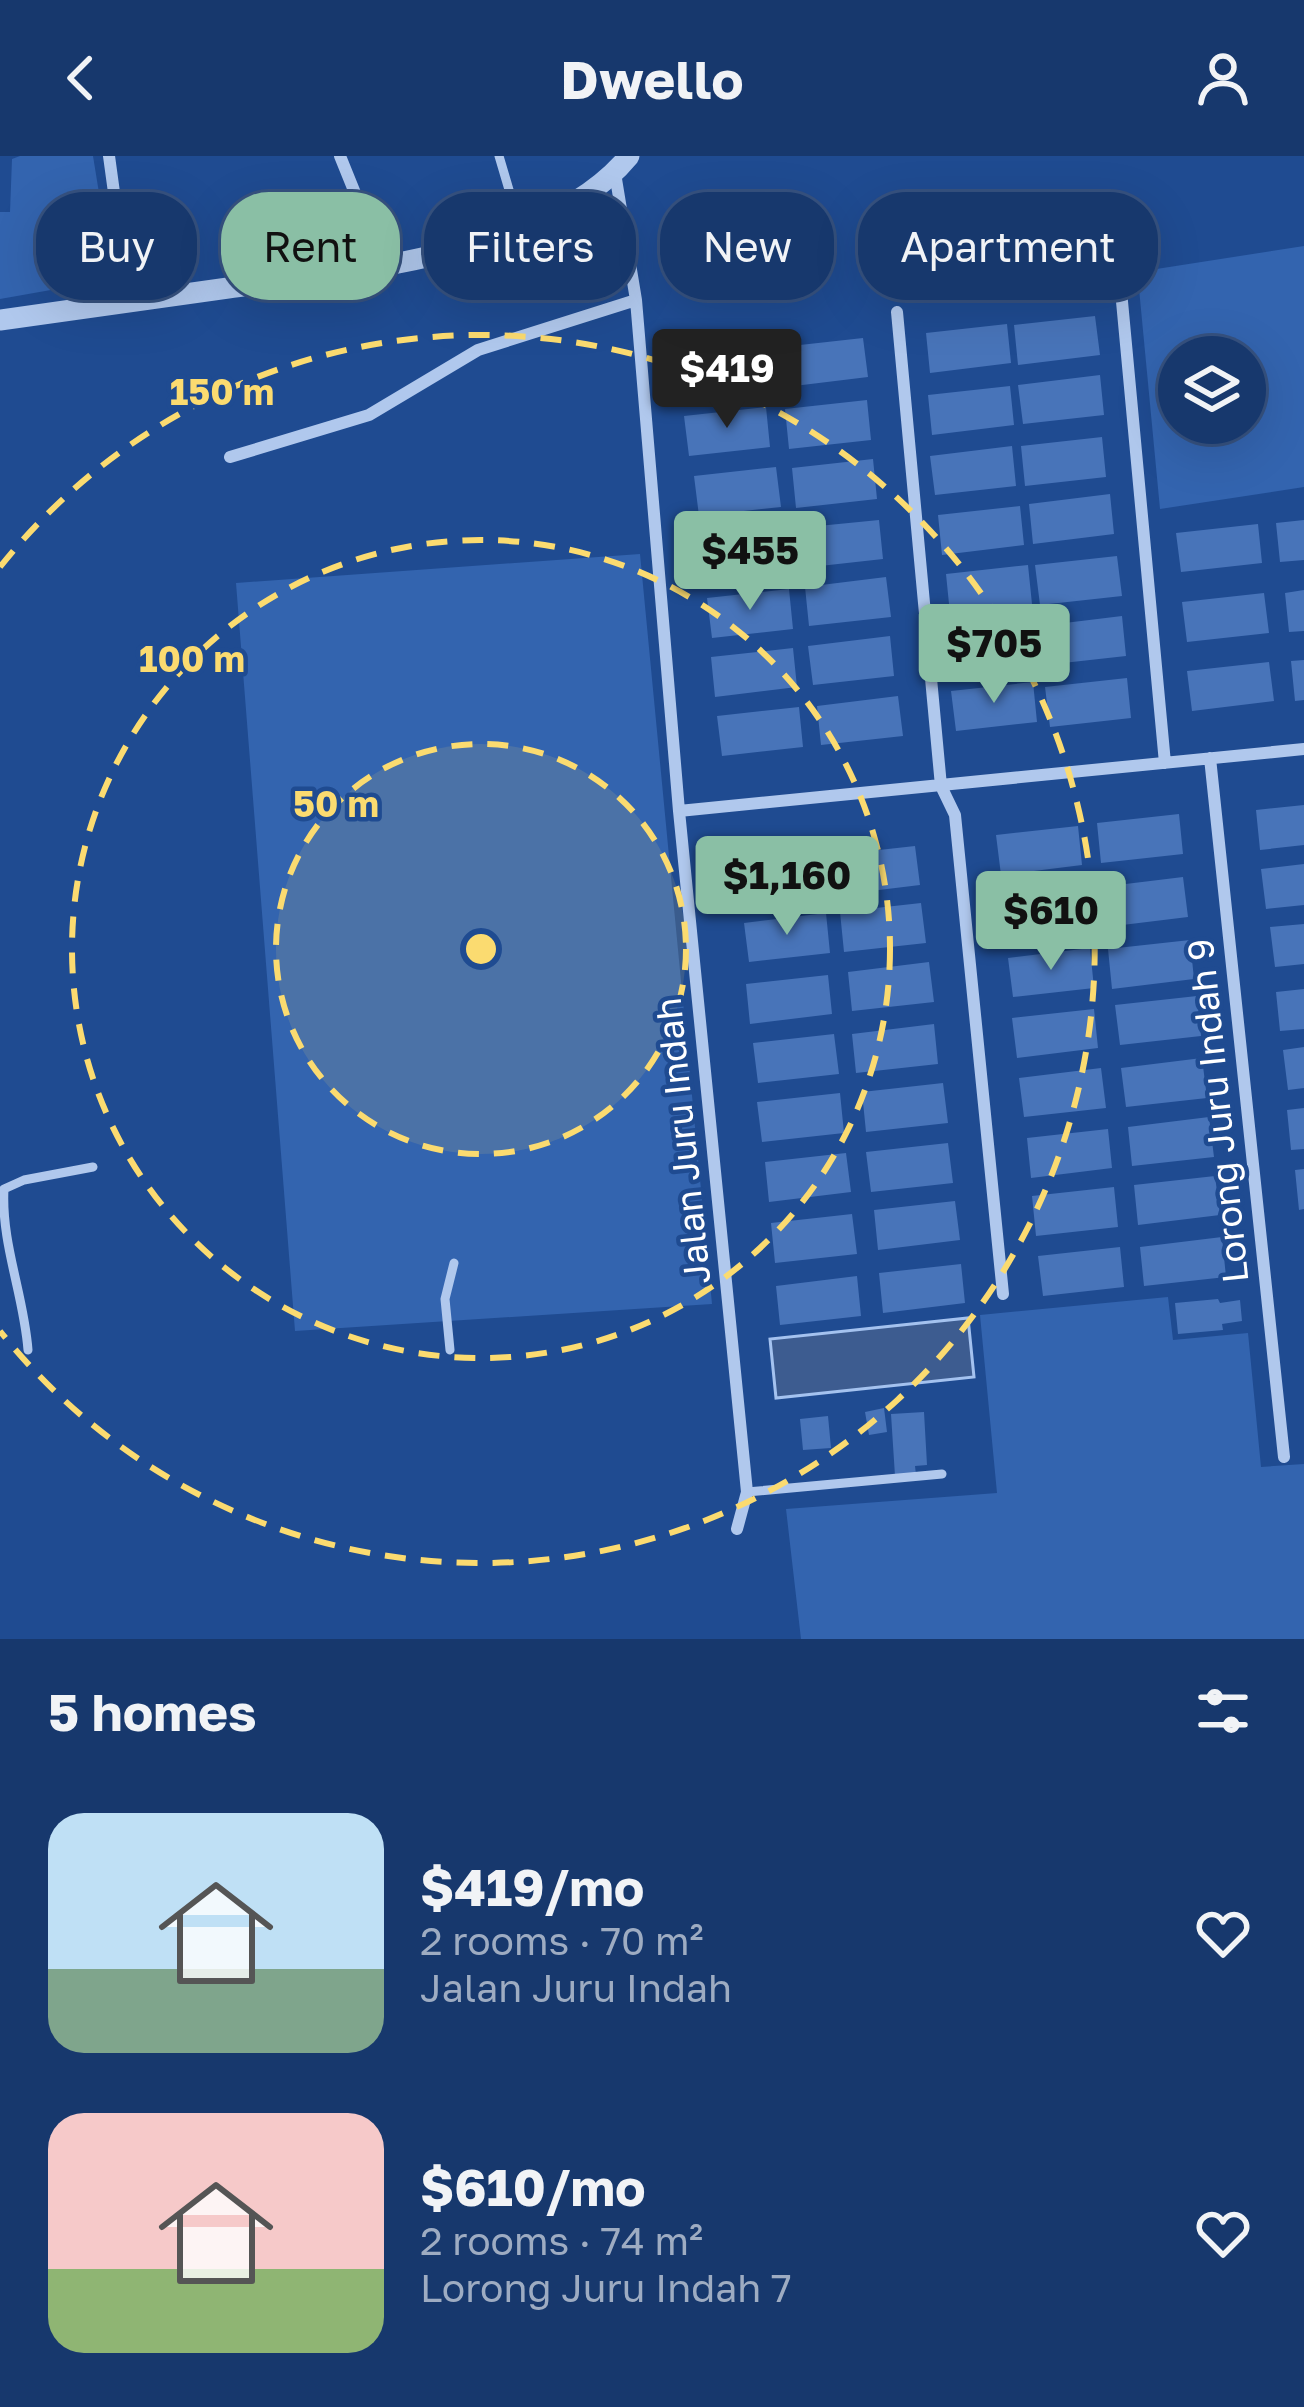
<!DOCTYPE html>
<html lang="en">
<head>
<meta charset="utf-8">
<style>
	body { margin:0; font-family:"Golos Text",sans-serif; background:#203f72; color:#f1f3f6; height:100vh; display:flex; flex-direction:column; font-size:45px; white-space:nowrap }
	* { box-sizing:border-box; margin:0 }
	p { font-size:39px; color:#9eacc2 }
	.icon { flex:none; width:66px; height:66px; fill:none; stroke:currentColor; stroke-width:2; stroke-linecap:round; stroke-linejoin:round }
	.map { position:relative; height:1483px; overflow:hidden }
	.details { display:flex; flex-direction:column; background:#17386d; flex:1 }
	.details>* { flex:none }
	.top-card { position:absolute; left:36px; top:36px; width:1233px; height:108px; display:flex; gap:24px }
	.tools { position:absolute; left:1158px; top:180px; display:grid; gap:24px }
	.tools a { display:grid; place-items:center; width:108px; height:108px; border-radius:50%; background:#17386d; box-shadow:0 12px 48px #0002,0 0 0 3px #365280; font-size:60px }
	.price { position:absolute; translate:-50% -102px; padding:0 27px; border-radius:12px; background:#8abfa5; color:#111; font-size:39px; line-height:78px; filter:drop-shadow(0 3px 6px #0008) }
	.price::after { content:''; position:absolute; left:50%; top:72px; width:36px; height:27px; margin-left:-18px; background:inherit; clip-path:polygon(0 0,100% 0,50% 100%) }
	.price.current { background:#222; color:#fff }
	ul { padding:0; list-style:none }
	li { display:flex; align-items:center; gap:36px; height:300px; padding:0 48px }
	li span { display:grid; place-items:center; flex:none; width:336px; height:240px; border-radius:36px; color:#555 }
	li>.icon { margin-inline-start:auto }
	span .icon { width:144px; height:144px; fill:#fffc; stroke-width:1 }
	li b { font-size:51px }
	h2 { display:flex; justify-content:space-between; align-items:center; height:144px; padding:0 48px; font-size:51px }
	.tag { padding:0 42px; border-radius:48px; background:#17386d; box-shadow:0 12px 48px #0002,0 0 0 3px #365280; font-size:42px; line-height:108px }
	.tag.current { background:#8abfa5; color:#111 }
	header { display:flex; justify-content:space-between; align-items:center; height:156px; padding:0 48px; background:#17386d; font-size:54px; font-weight:700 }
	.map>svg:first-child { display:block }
</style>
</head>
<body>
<header><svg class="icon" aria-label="back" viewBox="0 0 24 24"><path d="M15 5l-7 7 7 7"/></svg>Dwello<svg class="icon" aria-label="person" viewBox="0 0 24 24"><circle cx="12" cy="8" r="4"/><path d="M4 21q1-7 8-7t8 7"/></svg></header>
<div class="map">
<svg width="1304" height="1483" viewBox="0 0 1304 1483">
	<rect width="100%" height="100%" fill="#1f4b91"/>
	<path fill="#3364af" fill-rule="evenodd" d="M 20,0 L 93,0 L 113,123 L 0,143 L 0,56 L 10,56 L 12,3 Z
		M 1304,90 L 1304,331 L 1160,353 L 1138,122 L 1150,114 ZM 1179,201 L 1245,201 L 1245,267 L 1179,267 Z
		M 640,398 L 712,1148 L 295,1175 L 236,427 Z
		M 1168,1141 L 1173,1184 L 1248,1177 L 1261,1311 L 1304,1308 L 1304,1483 L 801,1483 L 786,1353 L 997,1337 L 980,1159 Z"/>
	<path fill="#3d5c90" stroke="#a4c2ef" stroke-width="3" d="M 968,1162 L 974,1221 L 776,1242 L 770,1183 Z"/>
	<path fill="#4874b9" d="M 1095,160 L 1100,199 L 1018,209 L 1014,169 Z
		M 1007,168 L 1011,207 L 930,217 L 926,177 Z
		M 863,182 L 868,221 L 786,231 L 782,191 Z
		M 762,192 L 766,232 L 684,241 L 680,201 Z
		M 1100,219 L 1104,259 L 1023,268 L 1018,229 Z
		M 1010,230 L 1014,269 L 932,279 L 928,239 Z
		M 867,244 L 871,284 L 789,293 L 785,253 Z
		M 766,251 L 770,291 L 689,300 L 684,260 Z
		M 1102,281 L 1106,321 L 1025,330 L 1021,290 Z
		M 1012,290 L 1016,330 L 935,339 L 930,300 Z
		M 873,303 L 877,343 L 796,352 L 792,312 Z
		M 776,311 L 781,351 L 699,360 L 694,320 Z
		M 1110,338 L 1114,378 L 1033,388 L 1029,348 Z
		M 1020,350 L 1024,389 L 942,399 L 938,359 Z
		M 879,364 L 883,403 L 802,412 L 798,372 Z
		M 1304,364 L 1304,404 L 1280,406 L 1276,367 Z
		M 1258,368 L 1262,407 L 1181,416 L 1176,377 Z
		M 780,372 L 785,412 L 703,421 L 698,381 Z
		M 1117,400 L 1122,440 L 1040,449 L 1035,409 Z
		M 1028,409 L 1032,448 L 950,458 L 946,418 Z
		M 886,421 L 891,461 L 809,470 L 805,431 Z
		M 789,433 L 793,473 L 712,482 L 707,442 Z
		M 1304,434 L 1304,475 L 1289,476 L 1285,437 Z
		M 1264,437 L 1269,477 L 1187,486 L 1182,446 Z
		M 1122,460 L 1126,500 L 1045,509 L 1040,470 Z
		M 1031,469 L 1035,508 L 954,517 L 950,478 Z
		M 890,480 L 894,520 L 813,529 L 808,490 Z
		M 793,492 L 797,531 L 715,541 L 711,501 Z
		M 1304,504 L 1304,544 L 1295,545 L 1291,505 Z
		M 1269,506 L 1274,545 L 1192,555 L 1187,515 Z
		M 1127,522 L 1131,562 L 1050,571 L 1045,531 Z
		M 1033,526 L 1037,566 L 956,575 L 951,535 Z
		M 898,540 L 903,580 L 821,589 L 817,550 Z
		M 799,551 L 803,591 L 722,600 L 717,560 Z
		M 1304,649 L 1304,689 L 1260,694 L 1256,654 Z
		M 1179,658 L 1183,698 L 1101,707 L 1097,667 Z
		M 1078,670 L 1082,709 L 1001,719 L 996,679 Z
		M 915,690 L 920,729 L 838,739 L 834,699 Z
		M 817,698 L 821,737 L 739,746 L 735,707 Z
		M 1304,708 L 1304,749 L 1266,753 L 1261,713 Z
		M 1183,721 L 1188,761 L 1106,771 L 1101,731 Z
		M 1083,730 L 1088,770 L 1006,779 L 1002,740 Z
		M 921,747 L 926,787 L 844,796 L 840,756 Z
		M 826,757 L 830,797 L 749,806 L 744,767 Z
		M 1304,768 L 1304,808 L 1275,811 L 1270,771 Z
		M 1190,784 L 1194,823 L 1112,833 L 1108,793 Z
		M 1090,792 L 1094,832 L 1013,841 L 1008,802 Z
		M 929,806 L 934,846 L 852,855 L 848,816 Z
		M 828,819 L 832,858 L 750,868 L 746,828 Z
		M 1304,833 L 1304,873 L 1280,875 L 1276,836 Z
		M 1197,840 L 1201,880 L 1120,889 L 1115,849 Z
		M 1094,853 L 1098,892 L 1017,902 L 1012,862 Z
		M 934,868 L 938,908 L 856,917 L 852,878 Z
		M 834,878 L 839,918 L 758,927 L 753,887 Z
		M 1304,891 L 1304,932 L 1288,934 L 1283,894 Z
		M 1202,902 L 1207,942 L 1126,951 L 1121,912 Z
		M 1101,912 L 1106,952 L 1024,961 L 1019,922 Z
		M 943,927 L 948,967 L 866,976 L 862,936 Z
		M 840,937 L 844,977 L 762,986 L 757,946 Z
		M 1304,952 L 1304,993 L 1291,994 L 1287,954 Z
		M 1209,961 L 1214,1001 L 1132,1010 L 1128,971 Z
		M 1108,973 L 1112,1012 L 1031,1022 L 1027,982 Z
		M 948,987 L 953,1027 L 871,1036 L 866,996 Z
		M 846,997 L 851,1036 L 769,1046 L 765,1006 Z
		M 1304,1013 L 1304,1053 L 1299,1054 L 1295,1014 Z
		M 1215,1020 L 1220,1059 L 1138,1069 L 1134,1029 Z
		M 1114,1031 L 1118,1071 L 1036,1080 L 1032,1040 Z
		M 955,1045 L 960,1084 L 878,1094 L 874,1054 Z
		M 852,1058 L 857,1098 L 775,1107 L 771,1067 Z
		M 1222,1081 L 1226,1121 L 1144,1130 L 1140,1091 Z
		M 1120,1091 L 1124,1131 L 1043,1140 L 1038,1100 Z
		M 961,1108 L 965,1147 L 883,1157 L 879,1117 Z
		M 857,1120 L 861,1160 L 780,1169 L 776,1130 Z
		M 1218,1143 L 1220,1147 L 1240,1144 L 1242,1165 L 1222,1168 L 1223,1174 L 1178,1178 L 1175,1147 Z
		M 884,1252 L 887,1276 L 869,1279 L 865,1256 Z
		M 924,1256 L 927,1309 L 915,1310 L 916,1319 L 895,1320 L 891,1258 Z
		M 828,1260 L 831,1292 L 803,1294 L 800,1263 Z"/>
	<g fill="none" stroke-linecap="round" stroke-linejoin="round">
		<path stroke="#b0c8ed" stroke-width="9" d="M 499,0 L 520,71
			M 28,1194 C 24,1139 1,1088 4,1033 L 24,1024 L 93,1011
			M 450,1194 L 445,1143 L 454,1107
			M 747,1336 L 942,1318"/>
		<path stroke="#b0c8ed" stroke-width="12" d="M 109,0 L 129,146
			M 340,0 L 374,84 L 390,109
			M 615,17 L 636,144 L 679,655 L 747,1336 L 737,1373
			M 1120,124 L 1165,607
			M 897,156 L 941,630 L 955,659 L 1003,1138
			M 230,301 L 369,259 L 478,194 L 636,144
			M 1210,602 L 1284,1301
			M 679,655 L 1304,593"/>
		<path stroke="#b0c8ed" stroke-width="21" d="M 0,164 C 76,153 152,143 228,132 C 348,116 548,99 629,0"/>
	</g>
	<circle cx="481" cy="793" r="205" fill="#fbdb70" fill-opacity=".12"/>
	<g fill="none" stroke="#fbdb70" stroke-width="6" stroke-dasharray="21 15">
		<circle cx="481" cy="793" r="205"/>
		<circle cx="481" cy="793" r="409"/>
		<path d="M0 411A614 614 0 1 1 0 1175"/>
	</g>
	<g text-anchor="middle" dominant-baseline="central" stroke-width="9" stroke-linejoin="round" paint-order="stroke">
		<g font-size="36" fill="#fff" stroke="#1f4b91">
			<text transform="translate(1217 955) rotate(-96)">Lorong Juru Indah 9</text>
			<text transform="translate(682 985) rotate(-96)">Jalan Juru Indah</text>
		</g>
	</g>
	<circle cx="481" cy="793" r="18" fill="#fbdb70" stroke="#1f4b91" stroke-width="6"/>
	<g font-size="36" text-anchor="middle" font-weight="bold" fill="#fbdb70" stroke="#1f4b91" stroke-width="9" stroke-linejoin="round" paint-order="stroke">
		<text x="222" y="249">150 m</text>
		<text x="192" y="516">100 m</text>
		<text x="336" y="661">50 m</text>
	</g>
</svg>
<div class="tools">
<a><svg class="icon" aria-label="layers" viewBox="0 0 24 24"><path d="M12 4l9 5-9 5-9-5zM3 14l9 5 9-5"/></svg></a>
</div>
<b class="price current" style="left:727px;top:275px">$419</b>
<b class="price" style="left:750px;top:457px">$455</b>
<b class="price" style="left:994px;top:550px">$705</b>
<b class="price" style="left:787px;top:782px">$1,160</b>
<b class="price" style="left:1051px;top:817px">$610</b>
<div class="top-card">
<a class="tag">Buy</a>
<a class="tag current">Rent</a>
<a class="tag">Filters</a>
<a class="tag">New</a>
<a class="tag">Apartment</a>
</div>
</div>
<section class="details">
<h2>5 homes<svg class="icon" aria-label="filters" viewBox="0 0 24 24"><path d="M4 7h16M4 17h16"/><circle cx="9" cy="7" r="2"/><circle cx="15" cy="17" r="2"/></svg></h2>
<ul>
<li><span style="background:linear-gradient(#bfe0f5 65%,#7fa58c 0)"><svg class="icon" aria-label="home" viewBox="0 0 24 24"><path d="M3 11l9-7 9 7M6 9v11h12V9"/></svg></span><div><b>$419/mo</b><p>2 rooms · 70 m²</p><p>Jalan Juru Indah</p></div><svg class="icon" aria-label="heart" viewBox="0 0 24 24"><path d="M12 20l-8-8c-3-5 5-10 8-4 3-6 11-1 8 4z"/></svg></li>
<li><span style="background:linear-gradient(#f6c9c9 65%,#8fb573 0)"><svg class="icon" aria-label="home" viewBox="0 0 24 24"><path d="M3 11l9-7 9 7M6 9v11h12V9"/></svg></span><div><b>$610/mo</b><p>2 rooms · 74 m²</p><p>Lorong Juru Indah 7</p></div><svg class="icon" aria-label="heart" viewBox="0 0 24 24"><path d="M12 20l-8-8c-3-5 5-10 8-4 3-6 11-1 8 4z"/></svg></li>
</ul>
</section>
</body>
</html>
